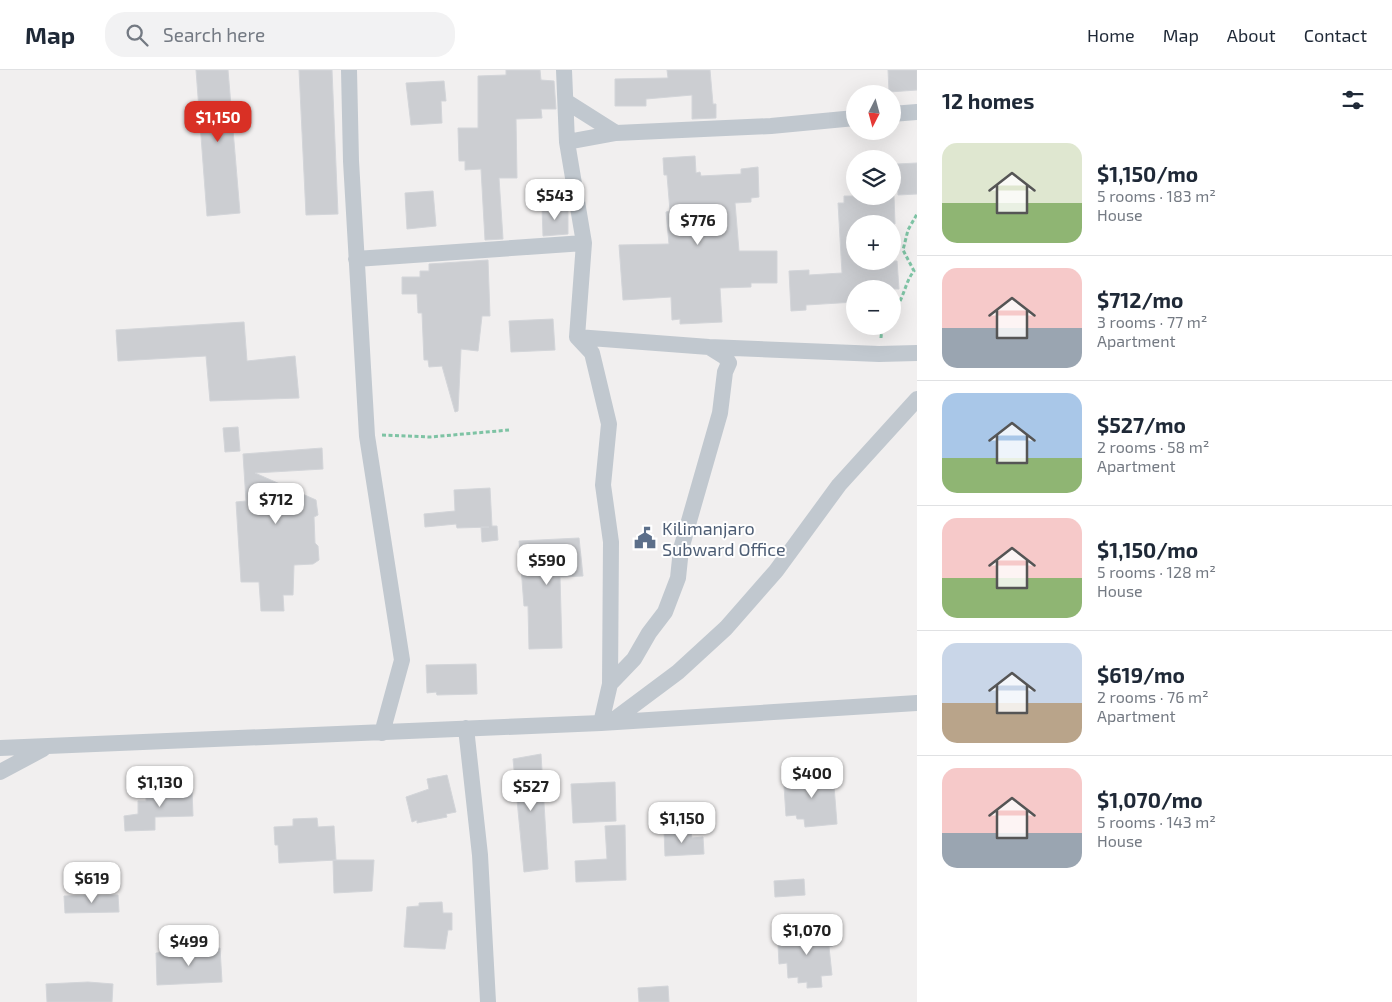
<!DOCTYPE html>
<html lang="en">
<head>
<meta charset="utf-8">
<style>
	body { margin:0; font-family:"Exo 2",sans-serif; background:#f2f2f3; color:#1f2937; height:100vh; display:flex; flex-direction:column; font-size:19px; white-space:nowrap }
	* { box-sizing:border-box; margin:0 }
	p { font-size:16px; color:#747a83 }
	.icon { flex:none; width:28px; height:28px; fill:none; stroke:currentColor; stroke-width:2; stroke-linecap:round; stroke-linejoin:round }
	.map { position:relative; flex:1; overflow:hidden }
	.side { display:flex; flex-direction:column; background:#fff; width:475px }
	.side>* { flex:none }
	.needle { width:32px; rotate:186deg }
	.buttons { position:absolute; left:846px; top:15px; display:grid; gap:10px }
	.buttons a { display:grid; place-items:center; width:55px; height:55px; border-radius:50%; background:#fff; box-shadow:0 5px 20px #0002; font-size:25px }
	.price { position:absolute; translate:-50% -42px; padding:0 11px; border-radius:10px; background:#fff; color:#222; font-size:16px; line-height:32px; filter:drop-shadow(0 1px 2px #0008) }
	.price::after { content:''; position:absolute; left:50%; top:30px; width:15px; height:11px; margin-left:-8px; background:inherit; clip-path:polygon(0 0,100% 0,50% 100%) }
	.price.selected { background:#d93025; color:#fff }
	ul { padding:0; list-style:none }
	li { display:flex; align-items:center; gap:15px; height:125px; padding:0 25px }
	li+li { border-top:1px solid #e0e1e3 }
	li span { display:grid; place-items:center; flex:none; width:140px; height:100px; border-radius:15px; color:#555 }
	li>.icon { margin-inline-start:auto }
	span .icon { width:60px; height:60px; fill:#fffc; stroke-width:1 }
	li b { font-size:21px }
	h2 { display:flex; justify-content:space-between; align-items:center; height:60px; padding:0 25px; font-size:21px }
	header { display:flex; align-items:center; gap:30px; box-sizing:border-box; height:70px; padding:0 25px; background:#fff; border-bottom:1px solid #e0e1e3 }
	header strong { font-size:24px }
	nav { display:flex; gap:28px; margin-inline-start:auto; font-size:18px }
	.search { width:350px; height:45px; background:#f2f2f3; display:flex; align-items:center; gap:12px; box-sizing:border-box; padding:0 18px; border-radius:20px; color:#747a83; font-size:19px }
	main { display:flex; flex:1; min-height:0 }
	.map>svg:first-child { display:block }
</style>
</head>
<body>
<header>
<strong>Map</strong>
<div class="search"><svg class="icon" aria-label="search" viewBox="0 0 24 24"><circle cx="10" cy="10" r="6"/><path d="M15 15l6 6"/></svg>Search here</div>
<nav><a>Home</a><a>Map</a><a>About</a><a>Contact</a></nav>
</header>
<main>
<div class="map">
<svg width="917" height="932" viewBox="0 0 917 932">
	<rect width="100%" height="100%" fill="#f1efef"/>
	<path fill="#ccced2" stroke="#d3d5d9" d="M 196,0 L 228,0 L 240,143 L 207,146 Z
		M 299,0 L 332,0 L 338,144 L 306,145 Z
		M 506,0 L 540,0 L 541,10 L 554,11 L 556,39 L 541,39 L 542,48 L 516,49 L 517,108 L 499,108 L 503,169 L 485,170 L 481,99 L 465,100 L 465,91 L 459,91 L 458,58 L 478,58 L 478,6 L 506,5 Z
		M 667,0 L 710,0 L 713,34 L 716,34 L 716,48 L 692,49 L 692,25 L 646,29 L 646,36 L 615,36 L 615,9 L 668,8 Z
		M 888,0 L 917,0 L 917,20 L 889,22 Z
		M 444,11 L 446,31 L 441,31 L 442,53 L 411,55 L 406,13 Z
		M 695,86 L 696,103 L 700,102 L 701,106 L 741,104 L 741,99 L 758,97 L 759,127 L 751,128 L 751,132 L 735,133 L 739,181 L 777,181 L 777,213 L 751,213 L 751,217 L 720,218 L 722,252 L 680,254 L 680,249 L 672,250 L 671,227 L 623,230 L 619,175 L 669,174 L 666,142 L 670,141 L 667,105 L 664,105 L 663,88 Z
		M 917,93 L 917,124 L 898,125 L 897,94 Z
		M 433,121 L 436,156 L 407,159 L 405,123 Z
		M 844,126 L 894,126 L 895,154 L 855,154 L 855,191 L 897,191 L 899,219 L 855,219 L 855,232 L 806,235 L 806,240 L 791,241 L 789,201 L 809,200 L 809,205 L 842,203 L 838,133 L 844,133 Z
		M 568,136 L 568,164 L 543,166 L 542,137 Z
		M 488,190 L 490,246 L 482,246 L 478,281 L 461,279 L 458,341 L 455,342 L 442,296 L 429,297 L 428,290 L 424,290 L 422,243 L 418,243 L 417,224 L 402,224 L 402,207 L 420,207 L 420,201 L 429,201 L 429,194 Z
		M 553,249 L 555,280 L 511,282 L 509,251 Z
		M 244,252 L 247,291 L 295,286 L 299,328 L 210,331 L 206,286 L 118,291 L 116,260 Z
		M 238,357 L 240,381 L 225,382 L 223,358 Z
		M 322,378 L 323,399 L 255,403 L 316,430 L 318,445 L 314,447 L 315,473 L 318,476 L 319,490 L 313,494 L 294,495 L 293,525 L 283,525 L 284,541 L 261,541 L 259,512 L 241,512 L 236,432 L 246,431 L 243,384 Z
		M 490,418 L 492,456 L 497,456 L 498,470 L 482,472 L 481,457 L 489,457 L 457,458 L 456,454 L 425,457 L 424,444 L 455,441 L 454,420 Z
		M 579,468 L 583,506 L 560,507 L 562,578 L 529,579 L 528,536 L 524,536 L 519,471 Z
		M 476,594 L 477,624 L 437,625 L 436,622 L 427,623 L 426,595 Z
		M 541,684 L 548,799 L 524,802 L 513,689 Z
		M 816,700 L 816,704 L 833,703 L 837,754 L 805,757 L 804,749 L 797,749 L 796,745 L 786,746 L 784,716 L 794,716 L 794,705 L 798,704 L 797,701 Z
		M 447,705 L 456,742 L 446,744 L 447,747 L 417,753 L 417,750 L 412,752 L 406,727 L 429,719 L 427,709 Z
		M 615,712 L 616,751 L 573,753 L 571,714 Z
		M 175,714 L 175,720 L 192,720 L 193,746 L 155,747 L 155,760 L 125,761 L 124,746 L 138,744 L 138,731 L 146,731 L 146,722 L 157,720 L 157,715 Z
		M 317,748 L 318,757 L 334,756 L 336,790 L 279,793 L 278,775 L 275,775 L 274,757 L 293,756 L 293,749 Z
		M 625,755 L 626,810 L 576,812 L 575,791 L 607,789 L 605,756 Z
		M 679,759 L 680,762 L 691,762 L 692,768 L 703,767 L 704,784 L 665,786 L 664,760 Z
		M 333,790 L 374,790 L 372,821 L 334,823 Z
		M 804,809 L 805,825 L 775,827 L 774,811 Z
		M 118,825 L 119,842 L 65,843 L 64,826 Z
		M 442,832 L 443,843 L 452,843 L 452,860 L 448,860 L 445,879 L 404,877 L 407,837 L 419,836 L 419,833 Z
		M 832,861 L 833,876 L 829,877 L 832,905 L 821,906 L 822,917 L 807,918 L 807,912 L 798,913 L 798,907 L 788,908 L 787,893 L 779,894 L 778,874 L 781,873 L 780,864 Z
		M 220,878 L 222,912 L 157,915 L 156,883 Z
		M 88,912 L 113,914 L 112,932 L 47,932 L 46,914 Z
		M 668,916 L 669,932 L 639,932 L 638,918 Z"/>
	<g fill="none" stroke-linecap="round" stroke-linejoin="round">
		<path stroke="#7ec3a4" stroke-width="3" stroke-dasharray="4 2.5" stroke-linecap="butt" d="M 892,241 C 904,232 904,213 914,201 L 903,180 L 908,160 L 917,144
			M 881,268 L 882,256
			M 382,365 L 430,367 L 509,360"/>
		<path stroke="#c1c8cf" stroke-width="16" d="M 349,0 L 351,91 L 367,366 L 402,590 L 382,663
			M 564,0 L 567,72 L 584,173 L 577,267 L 592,283 L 609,354 L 603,415 L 611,472 L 610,614 L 601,653
			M 567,32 L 616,63
			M 892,44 L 917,42
			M 567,72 L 616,63 L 771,56 L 855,48
			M 356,189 L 584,173
			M 577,267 L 709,277 L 879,284 L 917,283
			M 610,614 L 634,589 L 649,563 L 665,542 L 678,508 L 681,479 L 720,343 L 725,302 L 729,293 L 725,287 L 709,277
			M 611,652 L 678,602 L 726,558 L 776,501 L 839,415 L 917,329
			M 466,658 L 480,785 L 488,932
			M 0,678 L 601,653 L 917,633
			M 0,702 L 43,679"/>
	</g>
	<defs>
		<g id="civic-bare" transform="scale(1.725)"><path d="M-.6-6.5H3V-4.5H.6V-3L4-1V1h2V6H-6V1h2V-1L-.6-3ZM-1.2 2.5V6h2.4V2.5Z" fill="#5c6f8a" stroke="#fff" stroke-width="2.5" paint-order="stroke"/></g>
	</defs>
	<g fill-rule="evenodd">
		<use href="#civic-bare" x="645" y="468"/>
	</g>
	<g text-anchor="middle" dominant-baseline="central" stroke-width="4" stroke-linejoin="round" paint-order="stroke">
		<g font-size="18" fill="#4e5e75" stroke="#fff" text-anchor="start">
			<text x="662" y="458">Kilimanjaro<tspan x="662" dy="21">Subward Office</tspan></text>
		</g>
	</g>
</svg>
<div class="buttons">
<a><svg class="needle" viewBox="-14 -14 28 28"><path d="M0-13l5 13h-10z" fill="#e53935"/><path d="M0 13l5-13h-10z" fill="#747a83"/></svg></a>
<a><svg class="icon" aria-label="layers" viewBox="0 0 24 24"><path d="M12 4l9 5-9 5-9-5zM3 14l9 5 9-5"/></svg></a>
<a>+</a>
<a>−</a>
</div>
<b class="price selected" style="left:218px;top:73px">$1,150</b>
<b class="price" style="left:555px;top:151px">$543</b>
<b class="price" style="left:698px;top:176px">$776</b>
<b class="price" style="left:276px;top:455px">$712</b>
<b class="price" style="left:547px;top:516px">$590</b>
<b class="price" style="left:812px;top:729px">$400</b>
<b class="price" style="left:160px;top:738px">$1,130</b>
<b class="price" style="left:531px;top:742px">$527</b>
<b class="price" style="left:682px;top:774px">$1,150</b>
<b class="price" style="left:92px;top:834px">$619</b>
<b class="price" style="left:807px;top:886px">$1,070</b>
<b class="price" style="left:189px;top:897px">$499</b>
</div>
<section class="side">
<h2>12 homes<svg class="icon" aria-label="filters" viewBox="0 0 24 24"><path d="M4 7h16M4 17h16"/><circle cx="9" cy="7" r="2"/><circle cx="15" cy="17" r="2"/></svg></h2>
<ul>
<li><span style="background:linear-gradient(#dfe7d0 60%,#8fb573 0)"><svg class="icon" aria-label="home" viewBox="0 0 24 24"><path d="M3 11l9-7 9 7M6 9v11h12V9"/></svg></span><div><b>$1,150/mo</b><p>5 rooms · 183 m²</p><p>House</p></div></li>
<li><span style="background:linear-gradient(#f6c9c9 60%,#9aa5b1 0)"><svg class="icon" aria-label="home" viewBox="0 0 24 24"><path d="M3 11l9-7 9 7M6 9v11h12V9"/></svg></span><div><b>$712/mo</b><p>3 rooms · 77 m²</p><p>Apartment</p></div></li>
<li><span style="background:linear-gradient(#a9c7e8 65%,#8fb573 0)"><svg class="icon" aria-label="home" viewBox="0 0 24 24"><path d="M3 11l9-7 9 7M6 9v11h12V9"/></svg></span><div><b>$527/mo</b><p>2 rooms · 58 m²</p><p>Apartment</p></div></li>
<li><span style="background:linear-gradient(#f6c9c9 60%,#8fb573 0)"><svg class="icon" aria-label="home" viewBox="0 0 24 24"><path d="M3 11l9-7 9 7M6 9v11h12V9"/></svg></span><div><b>$1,150/mo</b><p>5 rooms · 128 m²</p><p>House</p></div></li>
<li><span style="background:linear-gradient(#c9d6e8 60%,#b9a48a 0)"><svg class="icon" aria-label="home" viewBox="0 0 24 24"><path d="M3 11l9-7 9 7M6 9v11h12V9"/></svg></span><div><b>$619/mo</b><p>2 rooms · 76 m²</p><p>Apartment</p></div></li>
<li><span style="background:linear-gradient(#f6c9c9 65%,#9aa5b1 0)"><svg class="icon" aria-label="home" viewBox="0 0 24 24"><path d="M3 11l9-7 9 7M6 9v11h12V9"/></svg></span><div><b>$1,070/mo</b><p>5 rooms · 143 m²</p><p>House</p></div></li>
</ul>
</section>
</main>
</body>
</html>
